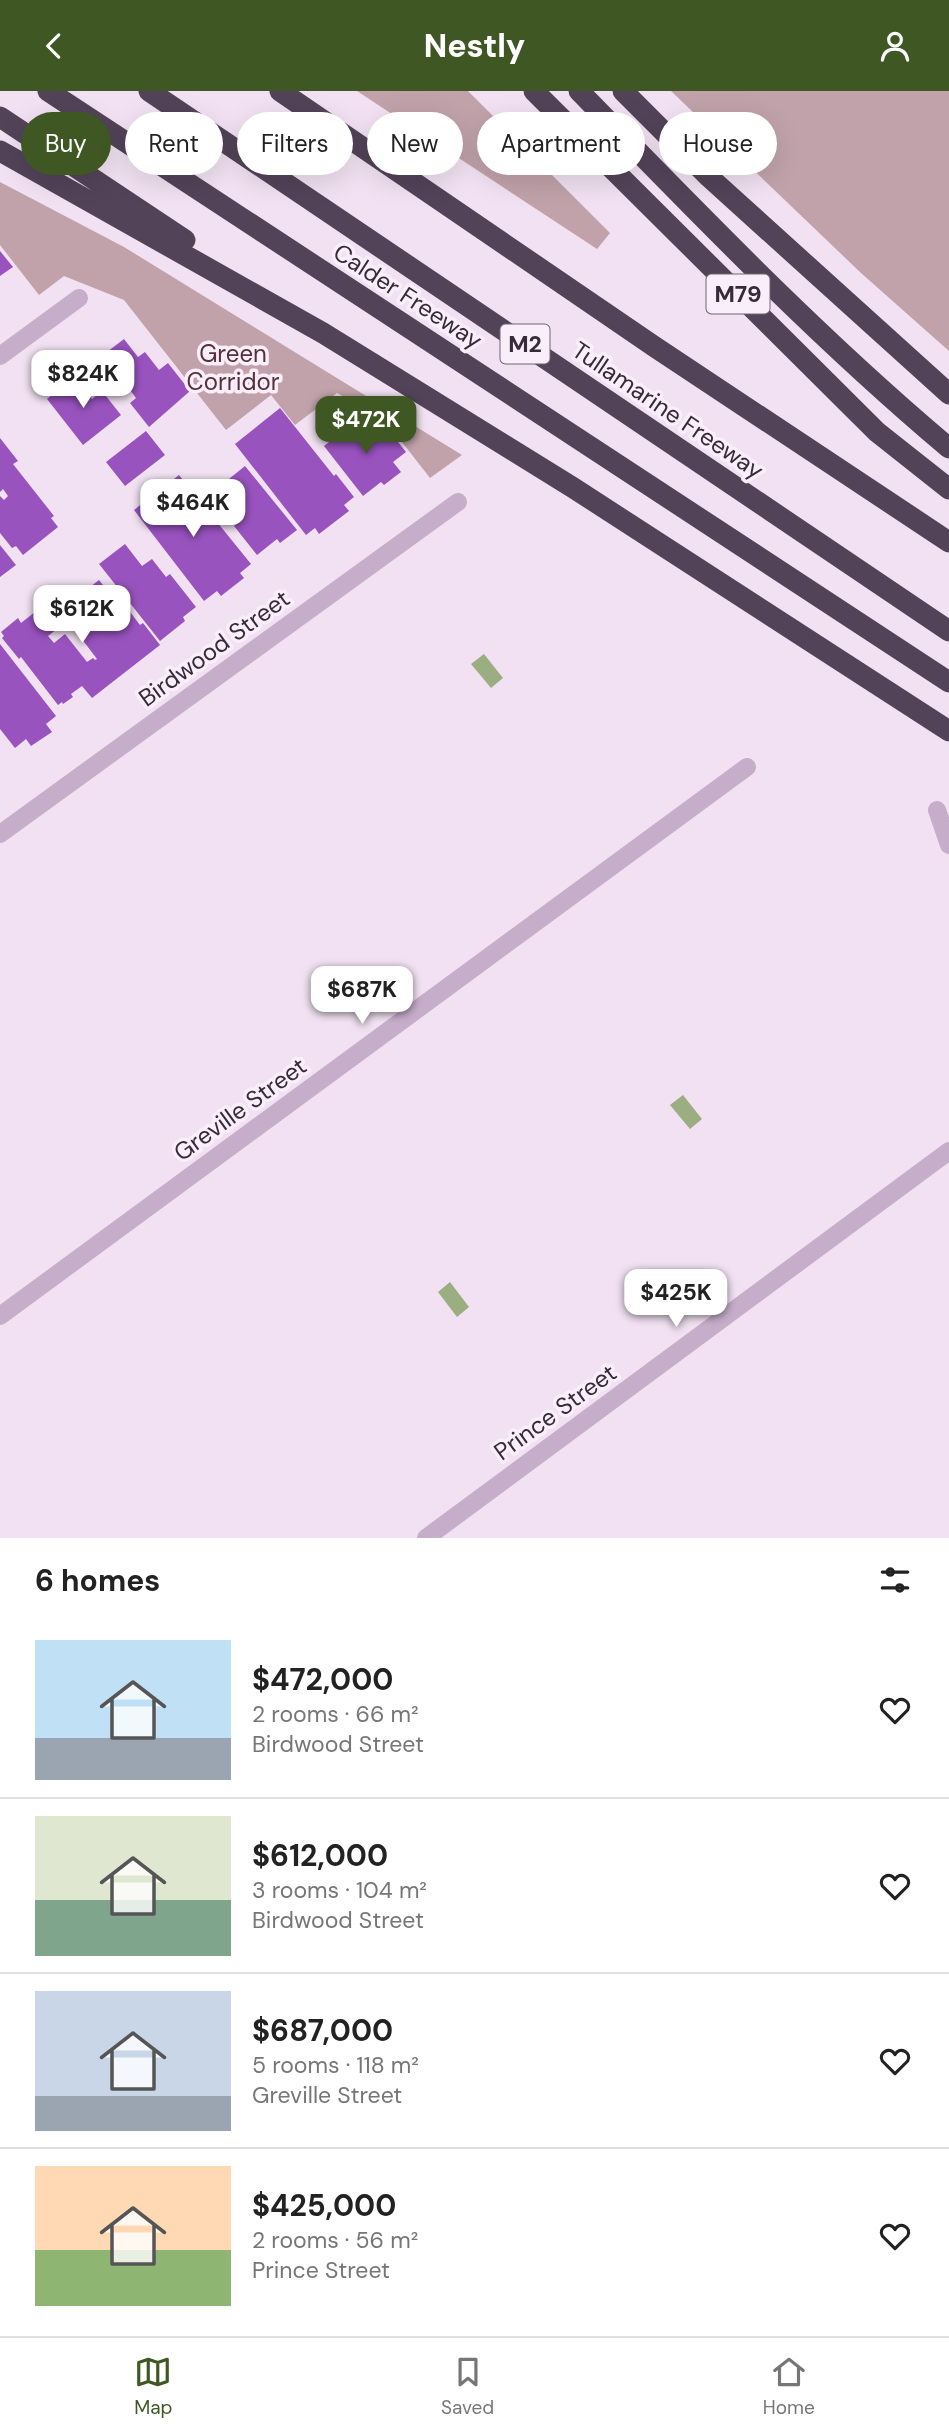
<!DOCTYPE html>
<html lang="en">
<head>
<meta charset="utf-8">
<style>
	body { margin:0; font-family:"DM Sans",sans-serif; background:#f6f6f6; color:#222; height:100vh; display:flex; flex-direction:column; font-size:26px; white-space:nowrap }
	* { box-sizing:border-box; margin:0 }
	p { font-size:23px; color:#767676 }
	.icon { flex:none; width:38px; height:38px; fill:none; stroke:currentColor; stroke-width:2; stroke-linecap:round; stroke-linejoin:round }
	.map { position:relative; height:1447px; overflow:hidden }
	.panel { display:flex; flex-direction:column; background:#fff; flex:1 }
	.panel>* { flex:none }
	.guide { position:absolute; left:21px; top:21px; width:908px; height:63px; display:flex; gap:14px }
	.price { position:absolute; translate:-50% -60px; padding:0 16px; border-radius:14px; background:#fff; color:#222; font-size:23px; line-height:46px; filter:drop-shadow(0 2px 4px #0008) }
	.price::after { content:''; position:absolute; left:50%; top:42px; width:21px; height:16px; margin-left:-10px; background:inherit; clip-path:polygon(0 0,100% 0,50% 100%) }
	.price.on { background:#3f5823; color:#fff }
	ul { padding:0; list-style:none }
	li { display:flex; align-items:center; gap:21px; height:175px; padding:0 35px }
	li+li { border-top:2px solid #e0e0e0 }
	li span { display:grid; place-items:center; flex:none; width:196px; height:140px; border-radius:0px; color:#555 }
	li>.icon { margin-inline-start:auto }
	span .icon { width:84px; height:84px; fill:#fffc; stroke-width:1 }
	li b { font-size:30px }
	h2 { display:flex; justify-content:space-between; align-items:center; height:84px; padding:0 35px; font-size:30px }
	.pill { padding:0 24px; border-radius:32px; background:#fff; box-shadow:0 7px 28px #0002; font-size:24px; line-height:63px }
	.pill.on { background:#3f5823; color:#fff }
	header { display:flex; justify-content:space-between; align-items:center; height:91px; padding:0 35px; background:#3f5823; color:#fff; font-size:32px; font-weight:800 }
	.tab-bar { display:flex; justify-content:space-around; align-items:center; height:98px; border-top:2px solid #e0e0e0; background:#fff; font-size:19px; color:#767676 }
	.tab-bar a { display:grid; justify-items:center; gap:4px }
	.tab-bar .on { color:#3f5823 }
	.map>svg:first-child { display:block }
</style>
</head>
<body>
<header><svg class="icon" aria-label="back" viewBox="0 0 24 24"><path d="M15 5l-7 7 7 7"/></svg>Nestly<svg class="icon" aria-label="person" viewBox="0 0 24 24"><circle cx="12" cy="8" r="4"/><path d="M4 21q1-7 8-7t8 7"/></svg></header>
<div class="map">
<svg width="949" height="1447" viewBox="0 0 949 1447">
	<rect width="100%" height="100%" fill="#f1e1f2"/>
	<path fill="#c1a2aa" d="M 357,0 L 468,0 L 610,142 L 597,158 Z
		M 671,0 L 949,0 L 949,260 L 861,182 Z
		M 0,91 L 124,156 L 462,364 L 430,387 L 384,328 L 337,302 L 295,334 L 271,304 L 226,339 L 124,209 L 64,185 L 39,204 L 0,154 Z"/>
	<path fill="#9aae82" d="M 484,563 L 503,587 L 491,597 L 471,573 Z
		M 683,1004 L 702,1028 L 690,1038 L 670,1014 Z
		M 450,1191 L 469,1216 L 457,1226 L 438,1201 Z"/>
	<path fill="#9953bf" d="M 0,160 L 13,176 L 0,185 Z
		M 124,248 L 138,266 L 145,261 L 159,279 L 168,272 L 190,300 L 149,336 L 130,312 L 136,307 L 116,280 L 109,286 L 99,273 L 106,267 L 103,264 Z
		M 74,286 L 92,308 L 102,300 L 121,324 L 83,354 L 47,308 Z
		M 280,317 L 334,385 L 336,383 L 354,406 L 344,414 L 349,420 L 319,443 L 315,437 L 306,444 L 235,353 Z
		M 362,325 L 381,348 L 390,341 L 406,361 L 393,371 L 401,381 L 384,394 L 381,391 L 363,405 L 324,355 Z
		M 146,340 L 165,364 L 125,395 L 106,371 Z
		M 0,347 L 18,370 L 13,373 L 54,425 L 51,427 L 58,436 L 23,464 L 16,455 L 12,457 L 0,442 L 0,405 L 4,409 L 8,405 L 3,398 L 0,401 Z
		M 245,375 L 297,439 L 280,452 L 277,448 L 257,464 L 234,435 L 244,427 L 219,396 Z
		M 179,384 L 251,473 L 240,482 L 244,487 L 221,505 L 217,500 L 204,510 L 134,419 Z
		M 125,453 L 142,475 L 152,468 L 166,486 L 170,483 L 196,516 L 183,526 L 185,530 L 160,550 L 99,473 Z
		M 0,454 L 16,474 L 0,486 Z
		M 99,489 L 114,508 L 118,505 L 140,534 L 143,532 L 160,554 L 92,607 L 82,595 L 71,603 L 73,606 L 63,613 L 62,611 L 58,614 L 21,566 L 19,568 L 2,547 L 4,545 L 1,541 L 18,527 L 21,532 L 40,517 L 57,538 L 48,545 L 54,552 L 65,543 L 87,571 L 93,567 L 95,569 L 97,568 L 75,539 L 79,536 L 64,516 Z
		M 0,553 L 56,625 L 46,633 L 52,641 L 31,655 L 26,648 L 15,657 L 0,638 Z"/>
	<g fill="none" stroke-linecap="round" stroke-linejoin="round">
		<path stroke="#c6adca" stroke-width="18" d="M 0,265 L 79,207
			M 937,719 L 949,754
			M 0,743 L 458,411
			M 0,1225 L 747,676
			M 426,1447 L 949,1060"/>
		<path stroke="#534359" stroke-width="21" d="M 48,0 L 949,591
			M 149,0 L 949,540
			M 280,0 L 655,256 L 949,451
			M 534,0 L 877,341 L 949,398
			M 579,0 C 699,123 817,246 949,357
			M 623,0 L 709,86 L 949,303
			M 0,26 L 185,149
			M 0,60 L 323,242 L 572,396 L 949,640"/>
	</g>
	<g text-anchor="middle" dominant-baseline="central" stroke-width="7" stroke-linejoin="round" paint-order="stroke">
		<g fill="#f9eefa" stroke="#706673" stroke-width="2">
			<rect x="706.5" y="183.5" width="63" height="39" rx="5"/>
			<rect x="500.5" y="233.5" width="49" height="39" rx="5"/>
		</g>
		<g font-size="23" font-weight="bold" fill="#352b39">
			<text x="738" y="203">M79</text>
			<text x="525" y="253">M2</text>
		</g>
		<g font-size="24" fill="#352b39" stroke="#f9eefa">
			<text transform="translate(408 205) rotate(33)">Calder Freeway</text>
			<text transform="translate(668 319) rotate(34)">Tullamarine Freeway</text>
			<text transform="translate(214 557) rotate(-36)">Birdwood Street</text>
			<text transform="translate(240 1018) rotate(-36)">Greville Street</text>
			<text transform="translate(555 1321) rotate(-36)">Prince Street</text>
		</g>
		<g font-size="24" fill="#563139" stroke="#f9eefa">
			<text x="233" y="262">Green<tspan x="233" dy="28">Corridor</tspan></text>
		</g>
	</g>
</svg>
<b class="price" style="left:83px;top:319px">$824K</b>
<b class="price on" style="left:366px;top:365px">$472K</b>
<b class="price" style="left:193px;top:448px">$464K</b>
<b class="price" style="left:82px;top:554px">$612K</b>
<b class="price" style="left:362px;top:935px">$687K</b>
<b class="price" style="left:676px;top:1238px">$425K</b>
<div class="guide">
<a class="pill on">Buy</a>
<a class="pill">Rent</a>
<a class="pill">Filters</a>
<a class="pill">New</a>
<a class="pill">Apartment</a>
<a class="pill">House</a>
</div>
</div>
<section class="panel">
<h2>6 homes<svg class="icon" aria-label="filters" viewBox="0 0 24 24"><path d="M4 7h16M4 17h16"/><circle cx="9" cy="7" r="2"/><circle cx="15" cy="17" r="2"/></svg></h2>
<ul>
<li><span style="background:linear-gradient(#bfe0f5 70%,#9aa5b1 0)"><svg class="icon" aria-label="home" viewBox="0 0 24 24"><path d="M3 11l9-7 9 7M6 9v11h12V9"/></svg></span><div><b>$472,000</b><p>2 rooms · 66 m²</p><p>Birdwood Street</p></div><svg class="icon" aria-label="heart" viewBox="0 0 24 24"><path d="M12 20l-8-8c-3-5 5-10 8-4 3-6 11-1 8 4z"/></svg></li>
<li><span style="background:linear-gradient(#dfe7d0 60%,#7fa58c 0)"><svg class="icon" aria-label="home" viewBox="0 0 24 24"><path d="M3 11l9-7 9 7M6 9v11h12V9"/></svg></span><div><b>$612,000</b><p>3 rooms · 104 m²</p><p>Birdwood Street</p></div><svg class="icon" aria-label="heart" viewBox="0 0 24 24"><path d="M12 20l-8-8c-3-5 5-10 8-4 3-6 11-1 8 4z"/></svg></li>
<li><span style="background:linear-gradient(#c9d6e8 75%,#9aa5b1 0)"><svg class="icon" aria-label="home" viewBox="0 0 24 24"><path d="M3 11l9-7 9 7M6 9v11h12V9"/></svg></span><div><b>$687,000</b><p>5 rooms · 118 m²</p><p>Greville Street</p></div><svg class="icon" aria-label="heart" viewBox="0 0 24 24"><path d="M12 20l-8-8c-3-5 5-10 8-4 3-6 11-1 8 4z"/></svg></li>
<li><span style="background:linear-gradient(#ffd9b3 60%,#8fb573 0)"><svg class="icon" aria-label="home" viewBox="0 0 24 24"><path d="M3 11l9-7 9 7M6 9v11h12V9"/></svg></span><div><b>$425,000</b><p>2 rooms · 56 m²</p><p>Prince Street</p></div><svg class="icon" aria-label="heart" viewBox="0 0 24 24"><path d="M12 20l-8-8c-3-5 5-10 8-4 3-6 11-1 8 4z"/></svg></li>
</ul>
</section>
<nav class="tab-bar">
<a class="on"><svg class="icon" aria-label="map" viewBox="0 0 24 24"><path d="M3 6l6-2 6 2 6-2v14l-6 2-6-2-6 2zM9 4v14M15 6v14"/></svg>Map</a>
<a><svg class="icon" aria-label="saved" viewBox="0 0 24 24"><path d="M7 4h10v16l-5-4-5 4z"/></svg>Saved</a>
<a><svg class="icon" aria-label="home" viewBox="0 0 24 24"><path d="M3 11l9-7 9 7M6 9v11h12V9"/></svg>Home</a>
</nav>
</body>
</html>
